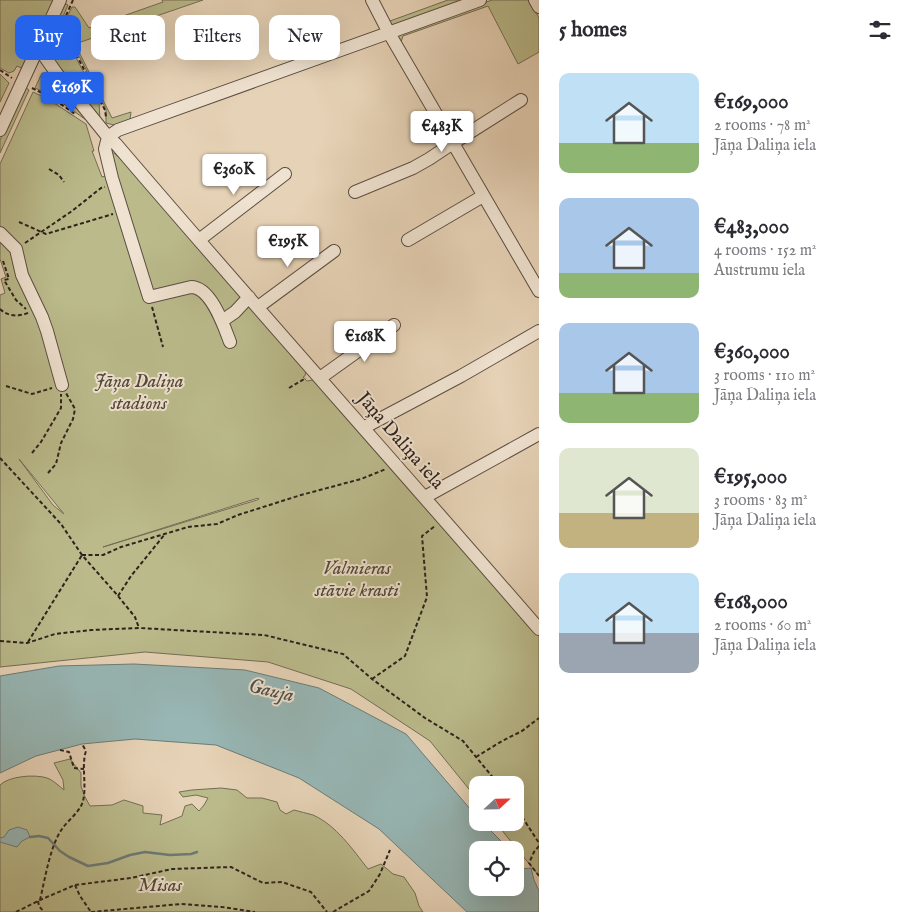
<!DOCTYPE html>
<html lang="en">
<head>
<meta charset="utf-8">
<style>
	body { margin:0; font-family:"IM FELL English",serif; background:#f7f7f7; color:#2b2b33; height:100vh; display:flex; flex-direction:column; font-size:19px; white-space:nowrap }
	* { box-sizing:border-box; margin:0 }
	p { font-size:16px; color:#7c7c81 }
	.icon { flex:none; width:28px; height:28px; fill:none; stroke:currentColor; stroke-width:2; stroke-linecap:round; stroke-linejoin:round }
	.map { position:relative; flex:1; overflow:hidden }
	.sheet { display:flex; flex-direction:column; background:#fff; width:375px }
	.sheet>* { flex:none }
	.top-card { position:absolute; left:15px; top:15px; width:449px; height:45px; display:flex; gap:10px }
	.needle { width:32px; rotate:68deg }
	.tools { position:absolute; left:469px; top:776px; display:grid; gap:10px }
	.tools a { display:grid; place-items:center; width:55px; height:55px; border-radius:10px; background:#fff; box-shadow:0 5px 20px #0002; font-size:25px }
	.price { position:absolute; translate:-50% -42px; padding:0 11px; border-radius:5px; background:#fff; color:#222; font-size:16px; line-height:32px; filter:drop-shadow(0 1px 2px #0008) }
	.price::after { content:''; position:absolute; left:50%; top:30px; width:15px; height:11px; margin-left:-8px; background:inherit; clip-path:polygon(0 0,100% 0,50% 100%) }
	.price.selected { background:#2563eb; color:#fff }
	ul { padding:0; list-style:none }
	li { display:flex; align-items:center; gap:15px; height:125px; padding:0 20px }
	li span { display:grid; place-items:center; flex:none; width:140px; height:100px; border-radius:10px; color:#555 }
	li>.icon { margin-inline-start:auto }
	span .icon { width:60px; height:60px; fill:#fffc; stroke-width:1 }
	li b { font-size:21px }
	h2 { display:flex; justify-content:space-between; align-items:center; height:60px; padding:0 20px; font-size:21px }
	.chip { padding:0 18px; border-radius:10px; background:#fff; box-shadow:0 5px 20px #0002; font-size:18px; line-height:45px }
	.chip.selected { background:#2563eb; color:#fff }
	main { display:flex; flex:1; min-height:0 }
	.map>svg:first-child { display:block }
</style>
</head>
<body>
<main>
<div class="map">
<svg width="539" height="912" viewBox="0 0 539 912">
	<rect width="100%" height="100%" fill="#e6d2b6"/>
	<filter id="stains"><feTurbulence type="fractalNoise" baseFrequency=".004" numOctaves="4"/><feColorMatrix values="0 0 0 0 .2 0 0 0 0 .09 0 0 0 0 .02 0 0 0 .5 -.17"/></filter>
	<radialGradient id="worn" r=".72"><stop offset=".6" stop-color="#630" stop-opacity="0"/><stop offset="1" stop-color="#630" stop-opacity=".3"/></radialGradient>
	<path fill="#baba8b" stroke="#746e54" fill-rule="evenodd" d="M 0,0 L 55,0 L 24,69 L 17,66 L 14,71 L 9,73 L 0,68 Z
		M 162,0 L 203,0 L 75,44 L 112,118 L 131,112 L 130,119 L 114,125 L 106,123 L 106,109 L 77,52 L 66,19 L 72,7 L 75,7 L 89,28 L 163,2 Z
		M 448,0 L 464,0 L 390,27 L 390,21 Z
		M 492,0 L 530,0 L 539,18 L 539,52 L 518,64 L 488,6 L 403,36 L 401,42 L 398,43 L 398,34 Z
		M 66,4 L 68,5 L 48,51 L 45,44 L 63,6 Z
		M 65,26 L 73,52 L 99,101 L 100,121 L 50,57 L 63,28 Z
		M 42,73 L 47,73 L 52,77 L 89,122 L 54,97 L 35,88 Z
		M 0,74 L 9,83 L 0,102 Z
		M 25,87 L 29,90 L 0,153 L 0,140 Z
		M 33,92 L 48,99 L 86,124 L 94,151 L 92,151 L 102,177 L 105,176 L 106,179 L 112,153 L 114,153 L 130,168 L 241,296 L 245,310 L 248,307 L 253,309 L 306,369 L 305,376 L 303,377 L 307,381 L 313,380 L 319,383 L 539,629 L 539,876 L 496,823 L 515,822 L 515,785 L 478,785 L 477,799 L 430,741 L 351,689 L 268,662 L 145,652 L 0,667 L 0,295 L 5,293 L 1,279 L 6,277 L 0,259 L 0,164 ZM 19,459 L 64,514 L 53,505 ZM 259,499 L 257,500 L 103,547 L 258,498 Z
		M 70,759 L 81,773 L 81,786 L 84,795 L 90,806 L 112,805 L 124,800 L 143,806 L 143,813 L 162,815 L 160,825 L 182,816 L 185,806 L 192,804 L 199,811 L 204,805 L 208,798 L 196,795 L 183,797 L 179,792 L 192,790 L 221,788 L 237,790 L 247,798 L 262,798 L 277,802 L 280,810 L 286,814 L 294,810 C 300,812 307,813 313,815 C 336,825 353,850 368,869 L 381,864 L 393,874 L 404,877 L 415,893 L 419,906 L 423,912 L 0,912 L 0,785 C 9,776 35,774 47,778 C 53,780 59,786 64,790 L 63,780 L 54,763 Z"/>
	<path fill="#97b6b4" stroke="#6d7b78" d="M 134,664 L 245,670 L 319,688 L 406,734 L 477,817 L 478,822 L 483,823 L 503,843 L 508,850 L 478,850 L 478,888 L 515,888 L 515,858 L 521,861 L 519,869 L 531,868 L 534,880 L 539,891 L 539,912 L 467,912 L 379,829 L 299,778 L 216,745 L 135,739 L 82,744 L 36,756 L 0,773 L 0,676 L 59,666 Z
		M 18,827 L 27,830 L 30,837 L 22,841 L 17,847 L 0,842 L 0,838 L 4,837 L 9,830 Z"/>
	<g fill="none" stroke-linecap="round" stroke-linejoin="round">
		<path stroke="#6d7b78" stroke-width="2.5" d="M 30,837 L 39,836 L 48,838 L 60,851 L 69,857 L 88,866 L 108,863 L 130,855 L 145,852 L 170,855 L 191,854 L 197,852"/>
		<g stroke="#5c4e43" stroke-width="14">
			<path id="minor" d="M 372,0 L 389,33 L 539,291
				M 535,0 L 539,7
				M 38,47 L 57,74 L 108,137 L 116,144 C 255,307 399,467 539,629
				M 0,130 L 60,0
				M 108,137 L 118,130 L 480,0
				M 108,137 L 105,149 L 112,178 L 149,297 L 191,287 C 211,287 224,326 230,342
				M 355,192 L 413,168 L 429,159 L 453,143 L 521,100
				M 0,233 L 16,249 L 22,275 L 42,317 L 47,331 L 62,385
				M 199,240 L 285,174
				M 408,240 L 483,196
				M 258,307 L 334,251
				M 222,321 L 235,312 L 249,297
				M 320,378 L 394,325
				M 363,428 L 461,376 L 539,331
				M 425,497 L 539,434"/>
		</g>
		<path stroke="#2e221d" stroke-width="2" stroke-dasharray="4 2.5" stroke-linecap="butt" d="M 73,0 L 64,20 L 76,54 L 105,110 L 106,117
			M 0,70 L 12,78
			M 32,88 L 52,98 L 75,114
			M 49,169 L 59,175 L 64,182
			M 19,222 L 46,234 L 113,214
			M 25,243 L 72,211 L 101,188 L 105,187
			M 3,261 L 9,279 L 4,280 L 16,300 L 26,309
			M 152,307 L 163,347
			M 0,309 C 8,317 20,317 30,312
			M 6,386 L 32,394 L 52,388
			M 289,388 L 306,378
			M 32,453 L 41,442 L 61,408 L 61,394
			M 0,458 L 61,524 L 82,555 L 118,596 L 135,617 L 139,628
			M 48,473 L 56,464 L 61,443 L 73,419 L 75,409 L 66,393
			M 82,555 L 103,555 L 121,547 L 188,527 L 217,524 L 238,515 L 301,495 L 361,479 L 386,469
			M 118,596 L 131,576 L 165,534
			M 0,641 L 27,643 L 55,634 L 91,630 L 139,628 L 264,635 L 343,654 L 372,679 L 425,718 L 463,741 L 499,785
			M 28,642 L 82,555
			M 372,679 L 405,656 L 427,597 L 422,536 L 435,526
			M 60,750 L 69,752 L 74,768 L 84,769
			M 476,757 L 502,741 L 522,731 L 539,718
			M 515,806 L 539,843
			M 539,846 L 534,852 L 529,863 L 539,876
			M 75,885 L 80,896 L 91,912
			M 40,900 C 45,879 50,846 62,829 C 68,820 80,812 83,801 C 87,785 81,766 86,751 L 82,744
			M 38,901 L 39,906 L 44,912
			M 16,912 L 40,900 L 75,885 L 131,878 L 172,869 L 231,867 L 263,883 L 282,882 L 311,892 L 327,912
			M 91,912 L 181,904 L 222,907 L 255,912
			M 333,912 L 369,891 L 380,874 L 390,850"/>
		<use href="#minor" stroke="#efe2d0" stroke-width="12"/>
	</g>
	<g text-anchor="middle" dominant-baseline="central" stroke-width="4" stroke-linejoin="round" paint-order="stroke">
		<g font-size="19" font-style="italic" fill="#514838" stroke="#efe2d0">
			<text x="139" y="382">Jāņa Daliņa<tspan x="139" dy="22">stadions</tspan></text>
			<text x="357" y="569">Valmieras<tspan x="357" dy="22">stāvie krasti</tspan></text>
			<text x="160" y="886">Misas</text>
		</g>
		<g font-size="19" fill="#2e221d" stroke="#efe2d0">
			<text transform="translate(400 441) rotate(49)">Jāņa Daliņa iela</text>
		</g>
		<g font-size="20" font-style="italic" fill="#4e4e4a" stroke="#efe2d0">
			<text transform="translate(271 691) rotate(13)">Gauja</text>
		</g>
	</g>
	<rect width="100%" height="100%" filter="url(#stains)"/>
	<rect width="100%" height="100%" fill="url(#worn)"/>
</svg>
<div class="tools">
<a><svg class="needle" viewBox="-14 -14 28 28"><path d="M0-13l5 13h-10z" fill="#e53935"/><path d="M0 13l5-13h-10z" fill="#7c7c81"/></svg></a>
<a><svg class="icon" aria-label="locate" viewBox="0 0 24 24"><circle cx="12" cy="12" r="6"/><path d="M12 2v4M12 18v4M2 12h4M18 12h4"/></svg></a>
</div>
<b class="price selected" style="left:72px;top:114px">€169K</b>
<b class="price" style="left:442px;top:153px">€483K</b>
<b class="price" style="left:234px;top:196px">€360K</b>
<b class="price" style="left:288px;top:268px">€195K</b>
<b class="price" style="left:365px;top:363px">€168K</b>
<div class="top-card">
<a class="chip selected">Buy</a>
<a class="chip">Rent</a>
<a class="chip">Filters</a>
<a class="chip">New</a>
</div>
</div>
<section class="sheet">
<h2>5 homes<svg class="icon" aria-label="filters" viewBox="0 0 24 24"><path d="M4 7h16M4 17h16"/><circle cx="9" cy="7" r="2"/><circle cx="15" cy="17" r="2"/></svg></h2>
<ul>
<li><span style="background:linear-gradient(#bfe0f5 70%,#8fb573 0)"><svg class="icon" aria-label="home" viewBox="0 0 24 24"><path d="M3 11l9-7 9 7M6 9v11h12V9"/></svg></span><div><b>€169,000</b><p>2 rooms · 78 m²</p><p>Jāņa Daliņa iela</p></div></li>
<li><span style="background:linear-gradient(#a9c7e8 75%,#8fb573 0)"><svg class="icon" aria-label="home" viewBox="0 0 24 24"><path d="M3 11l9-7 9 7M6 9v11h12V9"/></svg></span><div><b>€483,000</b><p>4 rooms · 152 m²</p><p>Austrumu iela</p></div></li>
<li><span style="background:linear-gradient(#a9c7e8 70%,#8fb573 0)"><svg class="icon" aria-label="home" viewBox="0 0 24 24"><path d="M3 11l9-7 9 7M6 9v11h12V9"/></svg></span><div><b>€360,000</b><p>3 rooms · 110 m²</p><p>Jāņa Daliņa iela</p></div></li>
<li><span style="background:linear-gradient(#dfe7d0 65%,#c2b280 0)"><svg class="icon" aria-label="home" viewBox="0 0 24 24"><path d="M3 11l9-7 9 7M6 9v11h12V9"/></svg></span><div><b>€195,000</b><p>3 rooms · 83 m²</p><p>Jāņa Daliņa iela</p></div></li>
<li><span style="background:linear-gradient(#bfe0f5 60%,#9aa5b1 0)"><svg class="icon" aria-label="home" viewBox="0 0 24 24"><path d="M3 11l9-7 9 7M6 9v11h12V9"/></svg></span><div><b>€168,000</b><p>2 rooms · 60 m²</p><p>Jāņa Daliņa iela</p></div></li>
</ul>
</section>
</main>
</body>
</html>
